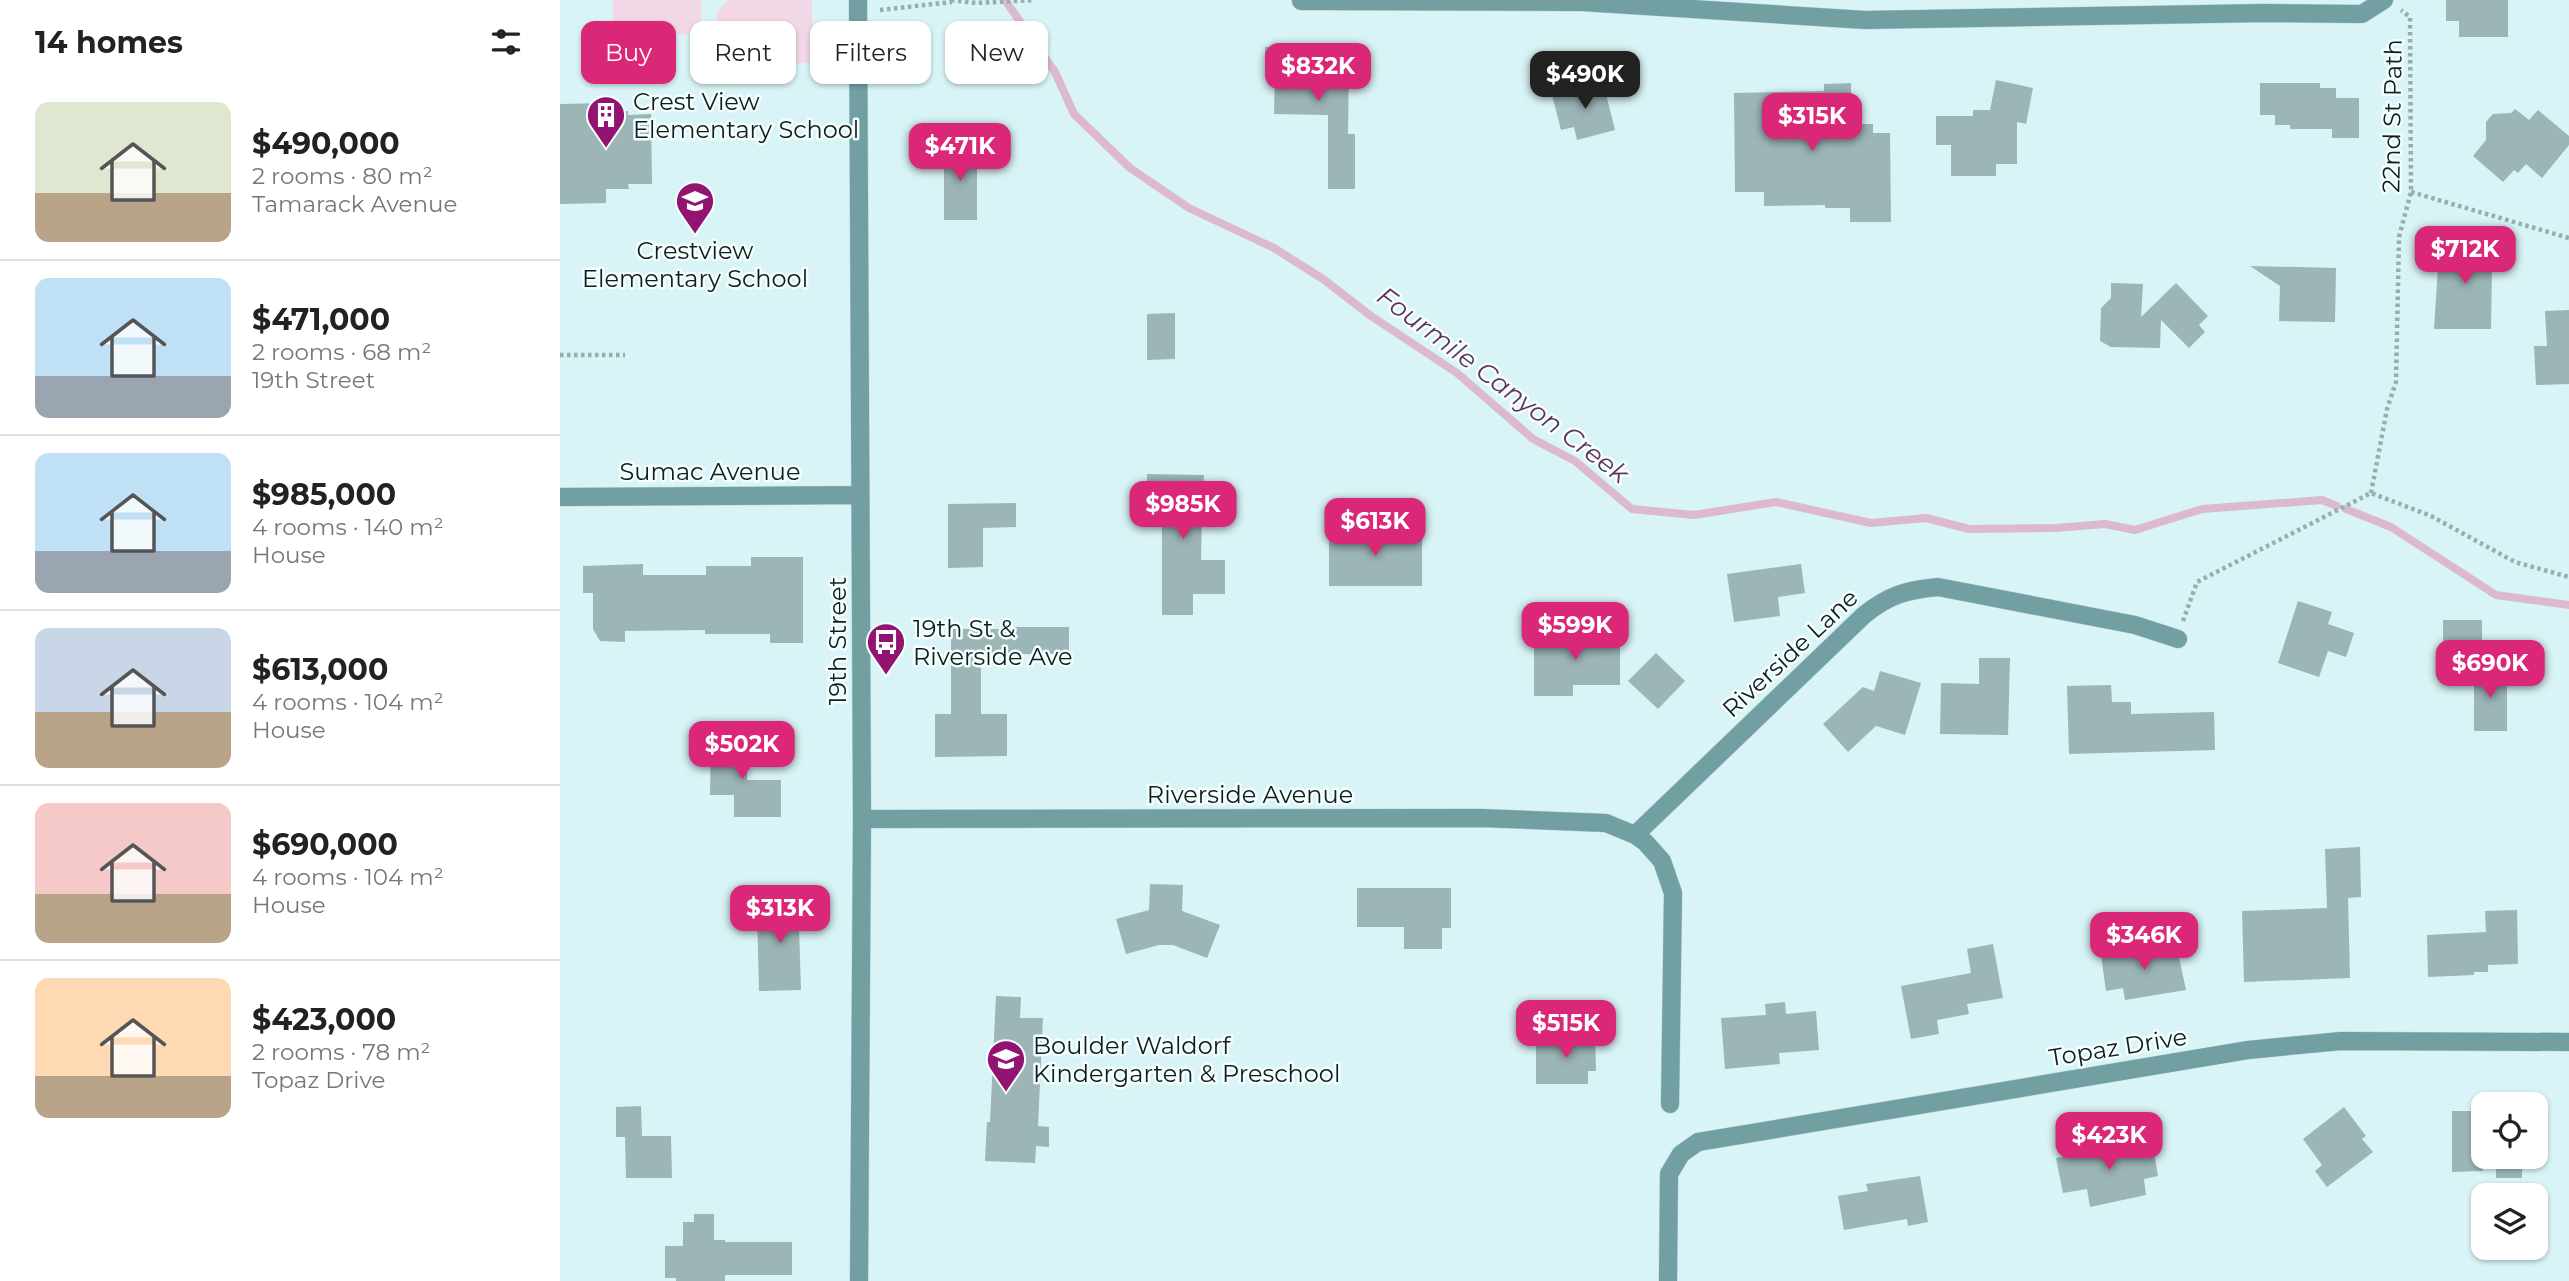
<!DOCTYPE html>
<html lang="en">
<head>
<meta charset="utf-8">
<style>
	body { margin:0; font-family:Montserrat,sans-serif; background:#f2f2f2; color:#222; height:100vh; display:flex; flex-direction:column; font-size:26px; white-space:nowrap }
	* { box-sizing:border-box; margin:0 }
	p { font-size:23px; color:#767676 }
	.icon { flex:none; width:38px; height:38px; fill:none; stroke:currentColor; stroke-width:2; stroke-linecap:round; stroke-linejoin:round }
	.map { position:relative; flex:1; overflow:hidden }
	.side { display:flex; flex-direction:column; background:#fff; width:560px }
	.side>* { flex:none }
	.top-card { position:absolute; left:21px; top:21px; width:665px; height:63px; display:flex; gap:14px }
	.fabs { position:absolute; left:1911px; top:1092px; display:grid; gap:14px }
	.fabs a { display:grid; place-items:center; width:77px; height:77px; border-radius:14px; background:#fff; box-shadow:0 2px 5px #0004; font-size:35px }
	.price { position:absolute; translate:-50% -60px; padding:0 16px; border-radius:14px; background:#db2777; color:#fff; font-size:23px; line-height:46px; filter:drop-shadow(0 2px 4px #0008) }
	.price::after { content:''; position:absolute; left:50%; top:42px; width:21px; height:16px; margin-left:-10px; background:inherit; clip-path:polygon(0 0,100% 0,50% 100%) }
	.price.active { background:#222; color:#fff }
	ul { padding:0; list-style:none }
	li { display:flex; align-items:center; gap:21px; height:175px; padding:0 35px }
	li+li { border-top:2px solid #e0e0e0 }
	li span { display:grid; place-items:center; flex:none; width:196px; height:140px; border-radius:14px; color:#555 }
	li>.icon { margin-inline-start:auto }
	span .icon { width:84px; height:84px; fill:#fffc; stroke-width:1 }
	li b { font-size:30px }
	h2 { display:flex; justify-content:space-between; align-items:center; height:84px; padding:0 35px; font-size:30px }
	.chip { padding:0 24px; border-radius:14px; background:#fff; box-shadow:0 2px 5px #0004; font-size:24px; line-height:63px }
	.chip.active { background:#db2777; color:#fff }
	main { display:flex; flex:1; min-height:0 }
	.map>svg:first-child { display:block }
</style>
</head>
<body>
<main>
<section class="side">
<h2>14 homes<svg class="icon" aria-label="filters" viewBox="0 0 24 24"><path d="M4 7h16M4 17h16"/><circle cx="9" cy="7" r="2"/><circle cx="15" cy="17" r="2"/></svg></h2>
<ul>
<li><span style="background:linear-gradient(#dfe7d0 65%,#b9a48a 0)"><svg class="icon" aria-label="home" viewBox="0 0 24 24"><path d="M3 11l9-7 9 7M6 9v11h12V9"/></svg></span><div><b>$490,000</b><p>2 rooms · 80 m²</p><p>Tamarack Avenue</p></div></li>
<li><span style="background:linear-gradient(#bfe0f5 70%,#9aa5b1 0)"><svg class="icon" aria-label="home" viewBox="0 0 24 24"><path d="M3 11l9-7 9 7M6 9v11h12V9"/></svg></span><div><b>$471,000</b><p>2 rooms · 68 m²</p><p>19th Street</p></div></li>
<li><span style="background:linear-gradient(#bfe0f5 70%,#9aa5b1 0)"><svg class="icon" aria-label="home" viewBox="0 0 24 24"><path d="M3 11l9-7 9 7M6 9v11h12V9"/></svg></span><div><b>$985,000</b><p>4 rooms · 140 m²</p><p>House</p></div></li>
<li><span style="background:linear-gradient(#c9d6e8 60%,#b9a48a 0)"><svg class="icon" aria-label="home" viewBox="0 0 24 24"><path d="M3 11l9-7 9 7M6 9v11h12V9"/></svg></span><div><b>$613,000</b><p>4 rooms · 104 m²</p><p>House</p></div></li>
<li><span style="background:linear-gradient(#f6c9c9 65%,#b9a48a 0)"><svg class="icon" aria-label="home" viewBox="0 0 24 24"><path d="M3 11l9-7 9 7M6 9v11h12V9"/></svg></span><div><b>$690,000</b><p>4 rooms · 104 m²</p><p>House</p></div></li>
<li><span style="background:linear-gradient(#ffd9b3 70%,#b9a48a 0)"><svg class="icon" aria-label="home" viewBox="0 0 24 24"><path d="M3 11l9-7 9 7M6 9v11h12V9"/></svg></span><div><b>$423,000</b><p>2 rooms · 78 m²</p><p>Topaz Drive</p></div></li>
</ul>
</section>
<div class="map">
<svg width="2009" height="1281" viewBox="0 0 2009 1281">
	<rect width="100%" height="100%" fill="#d9f4f6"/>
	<path fill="#f2d8e7" d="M 53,0 L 141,0 L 142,34 L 53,35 Z
		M 168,0 L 252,0 L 253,63 L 157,64 L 157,12 Z"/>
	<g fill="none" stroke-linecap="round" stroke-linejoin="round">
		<path stroke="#dcb9cd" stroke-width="8" d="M 445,0 L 495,72 L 514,114 L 570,168 L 629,208 L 714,248 L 763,279 L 811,316 L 897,373 L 973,439 L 1015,461 L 1072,509 L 1134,515 L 1216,502 L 1311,523 L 1366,518 L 1409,529 L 1495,528 L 1545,524 L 1575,530 L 1642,509 L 1762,500 L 1777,506
			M 1786,509 L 1831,527 L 1936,595 L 2009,605"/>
	</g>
	<path fill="#9cb5b7" d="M 1886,0 L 1948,0 L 1948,37 L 1899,37 L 1899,21 L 1886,21 Z
		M 705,47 L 740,47 L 740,56 L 789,57 L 788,134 L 795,134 L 795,189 L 768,189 L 768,115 L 714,114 L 715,69 L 705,69 Z
		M 1436,80 L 1473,88 L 1466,124 L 1457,122 L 1457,164 L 1436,164 L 1436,176 L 1391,176 L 1391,145 L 1376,145 L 1376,116 L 1413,116 L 1413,110 L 1430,110 Z
		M 1043,82 L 1055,130 L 1017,140 L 1014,127 L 1001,130 L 992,95 Z
		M 1291,83 L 1291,124 L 1313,124 L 1313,133 L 1330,133 L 1331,222 L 1290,222 L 1290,208 L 1265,208 L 1265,205 L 1204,206 L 1204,192 L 1175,192 L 1174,93 L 1264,91 L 1264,84 Z
		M 1700,83 L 1760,83 L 1760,88 L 1776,88 L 1776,98 L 1799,98 L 1799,138 L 1772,138 L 1772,129 L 1730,129 L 1730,125 L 1715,125 L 1715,115 L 1700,115 Z
		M 47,103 L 47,111 L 68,111 L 68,115 L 91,114 L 92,184 L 68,184 L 69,189 L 46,189 L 46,203 L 0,204 L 0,104 Z
		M 1955,109 L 1969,120 L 1978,110 L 2009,136 L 2009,145 L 1982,178 L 1966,164 L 1958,173 L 1954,170 L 1943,182 L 1913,156 L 1926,140 L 1926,122 L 1933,114 L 1951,113 Z
		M 384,146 L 417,146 L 417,220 L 384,220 Z
		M 1889,235 L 1928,235 L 1928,269 L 1932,269 L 1931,329 L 1874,329 L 1878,267 L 1889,267 Z
		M 1690,266 L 1776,268 L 1775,322 L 1719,321 L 1720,286 Z
		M 1551,283 L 1583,284 L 1581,317 L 1616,283 L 1648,316 L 1639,325 L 1645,332 L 1629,348 L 1601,320 L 1600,348 L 1551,347 L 1540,341 L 1541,308 L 1551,298 Z
		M 2009,310 L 2009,384 L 1976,385 L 1974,346 L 1987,346 L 1985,311 Z
		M 615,313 L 615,359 L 587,360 L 587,314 Z
		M 587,474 L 644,475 L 643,492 L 654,505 L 642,515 L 641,560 L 665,560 L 665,594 L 633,594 L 633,615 L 602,615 L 602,524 L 587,524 Z
		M 456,503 L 456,527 L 423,528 L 423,567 L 388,568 L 388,504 Z
		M 769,530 L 862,530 L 862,586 L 769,586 Z
		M 191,557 L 243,557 L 243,643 L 210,643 L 210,634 L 145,634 L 145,630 L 65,631 L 65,642 L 40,641 L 33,629 L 33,593 L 23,593 L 23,566 L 83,564 L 83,575 L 146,575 L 146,566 L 191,566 Z
		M 1241,564 L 1245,593 L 1218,597 L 1220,616 L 1174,622 L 1167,574 Z
		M 1738,601 L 1772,612 L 1768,624 L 1794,633 L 1786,657 L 1768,651 L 1759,677 L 1718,663 Z
		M 1883,620 L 1922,620 L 1922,649 L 1883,649 Z
		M 452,627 L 509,627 L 509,654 L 421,654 L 421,714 L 447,714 L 447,756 L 375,757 L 375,714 L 391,714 L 391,629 L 452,629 Z
		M 974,632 L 1060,633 L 1060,685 L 1013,685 L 1013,696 L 974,696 Z
		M 1096,653 L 1125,681 L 1098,709 L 1068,681 Z
		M 1419,658 L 1450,658 L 1448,735 L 1380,734 L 1381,683 L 1419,684 Z
		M 1914,669 L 1947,669 L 1947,731 L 1914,731 Z
		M 1320,671 L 1361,683 L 1345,735 L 1316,726 L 1288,752 L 1263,724 L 1303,687 L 1314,691 Z
		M 1551,685 L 1552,702 L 1571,702 L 1571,714 L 1654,712 L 1655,750 L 1509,754 L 1507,686 Z
		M 151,738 L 188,738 L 187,780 L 221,780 L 221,817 L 174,817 L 174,795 L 150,795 Z
		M 1800,847 L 1801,897 L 1788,898 L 1790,978 L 1684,982 L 1682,911 L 1767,908 L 1765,849 Z
		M 590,884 L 623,885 L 622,911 L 660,925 L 647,958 L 613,945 L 599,945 L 566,954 L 556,919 L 589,910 Z
		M 797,888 L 891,888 L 891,928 L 882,928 L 882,949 L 844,949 L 844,927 L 797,927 Z
		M 209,895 L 238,895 L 241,990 L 199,991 L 197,913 L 210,913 Z
		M 1957,910 L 1958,964 L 1928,965 L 1928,972 L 1914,972 L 1914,975 L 1868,977 L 1867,935 L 1926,932 L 1925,911 Z
		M 1616,943 L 1626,990 L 1565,1000 L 1563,988 L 1546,991 L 1541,955 Z
		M 1433,944 L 1443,998 L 1407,1004 L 1409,1014 L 1377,1020 L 1379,1034 L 1351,1039 L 1341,986 L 1411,973 L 1407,949 Z
		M 436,996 L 461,997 L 460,1018 L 483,1018 L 478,1126 L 489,1127 L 489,1147 L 476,1146 L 475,1163 L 425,1161 L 427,1122 L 430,1122 Z
		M 1225,1002 L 1226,1014 L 1256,1011 L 1259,1050 L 1219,1053 L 1220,1064 L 1165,1069 L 1161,1018 L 1206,1015 L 1205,1004 Z
		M 1008,1033 L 1035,1033 L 1036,1071 L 1028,1071 L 1028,1084 L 976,1084 L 976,1041 L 1008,1040 Z
		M 81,1106 L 82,1136 L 111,1136 L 112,1178 L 66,1178 L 65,1137 L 56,1137 L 56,1107 Z
		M 1784,1107 L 1806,1136 L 1802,1139 L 1813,1152 L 1767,1187 L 1755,1171 L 1762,1165 L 1743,1139 Z
		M 1892,1111 L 1923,1111 L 1923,1171 L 1892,1172 Z
		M 1592,1140 L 1598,1176 L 1584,1179 L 1586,1195 L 1530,1207 L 1527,1189 L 1503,1193 L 1496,1158 L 1563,1143 L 1564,1145 Z
		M 1936,1157 L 1962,1157 L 1962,1178 L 1936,1178 Z
		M 1360,1176 L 1368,1222 L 1348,1226 L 1347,1219 L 1284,1230 L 1278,1196 L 1308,1191 L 1306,1184 Z
		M 134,1214 L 154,1214 L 154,1240 L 165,1240 L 165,1242 L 232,1242 L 232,1275 L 165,1275 L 165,1281 L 116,1281 L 116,1278 L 105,1278 L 105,1246 L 123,1246 L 123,1222 L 134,1222 Z"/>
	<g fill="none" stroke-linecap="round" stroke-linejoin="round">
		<g stroke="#b9d1d3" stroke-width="19">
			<path id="minor" d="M 298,0 L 302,819 L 299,1281
				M 741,1 L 1022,2 L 1305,20 L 1704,13 L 1802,14 L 1824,0
				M 0,497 L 300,495
				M 302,819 L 921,818 L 1046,823 L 1075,835 L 1085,842 L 1102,861 L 1113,893 L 1110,1104
				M 1075,835 L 1304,615 C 1329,595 1346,590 1378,587 L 1575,625 L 1618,639
				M 1108,1281 L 1109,1174 L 1121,1154 L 1138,1142 L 1688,1050 L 1781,1041 L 2009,1042"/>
		</g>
		<path stroke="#98adaf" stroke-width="4.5" stroke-dasharray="3.5 3.5" stroke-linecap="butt" d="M 391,0 L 416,3 L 475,0
			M 320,10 L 392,2
			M 1851,192 L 2009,238
			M 0,355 L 65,355
			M 1811,493 L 1827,409 L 1836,382 L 1839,237 L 1851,192 L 1850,17 L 1841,10
			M 1623,621 L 1637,582 L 1811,493 L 1871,516 L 1955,562 L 2009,577"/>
		<use href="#minor" stroke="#72a0a2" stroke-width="18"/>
	</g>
	<defs>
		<g id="building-pin" transform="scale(2.0125)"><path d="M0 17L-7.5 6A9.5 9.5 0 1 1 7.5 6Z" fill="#921470" stroke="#f3fefe"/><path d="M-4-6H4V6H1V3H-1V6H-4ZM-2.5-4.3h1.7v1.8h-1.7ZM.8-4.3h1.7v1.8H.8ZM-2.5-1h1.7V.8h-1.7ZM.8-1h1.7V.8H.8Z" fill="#fff"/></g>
		<g id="school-pin" transform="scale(2.0125)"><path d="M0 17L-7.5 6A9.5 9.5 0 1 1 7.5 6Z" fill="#921470" stroke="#f3fefe"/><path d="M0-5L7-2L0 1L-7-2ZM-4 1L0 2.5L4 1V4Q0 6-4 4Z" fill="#fff"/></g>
		<g id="bus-pin" transform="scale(2.0125)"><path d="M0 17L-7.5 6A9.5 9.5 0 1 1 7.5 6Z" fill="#921470" stroke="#f3fefe"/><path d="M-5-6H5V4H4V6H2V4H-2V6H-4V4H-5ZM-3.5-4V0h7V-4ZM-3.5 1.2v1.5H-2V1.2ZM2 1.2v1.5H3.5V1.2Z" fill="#fff"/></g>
	</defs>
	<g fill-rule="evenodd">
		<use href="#building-pin" x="46" y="115"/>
		<use href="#school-pin" x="135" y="201"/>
		<use href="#bus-pin" x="326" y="642"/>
		<use href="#school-pin" x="446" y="1059"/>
	</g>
	<g text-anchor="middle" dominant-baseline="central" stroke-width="5" stroke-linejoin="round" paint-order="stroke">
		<g font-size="24" fill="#131c1d" stroke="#f3fefe" text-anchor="start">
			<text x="73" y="101">Crest View<tspan x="73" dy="28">Elementary School</tspan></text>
			<text x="135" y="250" text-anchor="middle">Crestview<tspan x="135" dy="28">Elementary School</tspan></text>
			<text x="353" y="628">19th St &amp;<tspan x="353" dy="28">Riverside Ave</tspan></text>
			<text x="473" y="1045">Boulder Waldorf<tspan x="473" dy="28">Kindergarten &amp; Preschool</tspan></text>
		</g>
		<g font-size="24" fill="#131c1d" stroke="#f3fefe">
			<text transform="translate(1832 116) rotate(-89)">22nd St Path</text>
			<text x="150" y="471">Sumac Avenue</text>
			<text transform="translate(277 641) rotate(-90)">19th Street</text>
			<text transform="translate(1230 653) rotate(-43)">Riverside Lane</text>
			<text x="690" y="794">Riverside Avenue</text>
			<text transform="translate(1558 1047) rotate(-9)">Topaz Drive</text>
		</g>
		<g font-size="26" font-style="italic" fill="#633452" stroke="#f3fefe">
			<text transform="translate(943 385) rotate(37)">Fourmile Canyon Creek</text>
		</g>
	</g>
</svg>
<div class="fabs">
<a><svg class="icon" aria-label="locate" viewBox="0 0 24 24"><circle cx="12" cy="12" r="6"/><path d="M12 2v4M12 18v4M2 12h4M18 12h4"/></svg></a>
<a><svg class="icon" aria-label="layers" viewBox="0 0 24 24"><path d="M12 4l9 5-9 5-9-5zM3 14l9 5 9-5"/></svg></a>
</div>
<b class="price" style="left:758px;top:103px">$832K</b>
<b class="price active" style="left:1025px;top:111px">$490K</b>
<b class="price" style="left:1252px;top:153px">$315K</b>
<b class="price" style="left:400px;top:183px">$471K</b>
<b class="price" style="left:1905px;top:286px">$712K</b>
<b class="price" style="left:623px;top:541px">$985K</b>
<b class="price" style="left:815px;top:558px">$613K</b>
<b class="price" style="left:1015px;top:662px">$599K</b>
<b class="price" style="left:1930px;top:700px">$690K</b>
<b class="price" style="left:182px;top:781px">$502K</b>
<b class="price" style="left:220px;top:945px">$313K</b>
<b class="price" style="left:1584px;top:972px">$346K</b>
<b class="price" style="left:1006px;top:1060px">$515K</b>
<b class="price" style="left:1549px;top:1172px">$423K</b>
<div class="top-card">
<a class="chip active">Buy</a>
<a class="chip">Rent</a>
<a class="chip">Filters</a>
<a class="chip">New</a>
</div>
</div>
</main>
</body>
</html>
